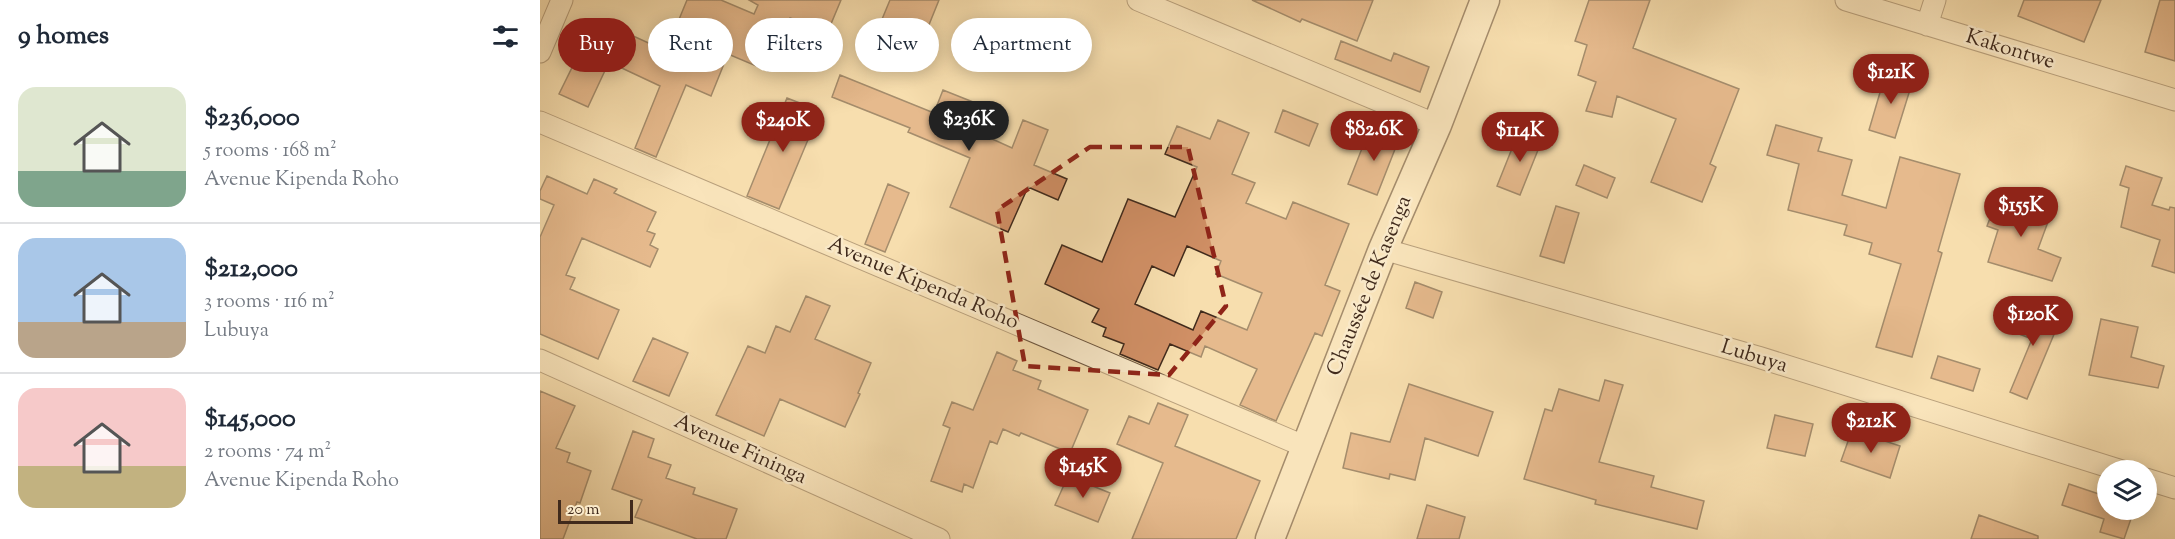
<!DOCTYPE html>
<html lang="en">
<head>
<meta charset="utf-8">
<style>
	body { margin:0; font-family:"Sorts Mill Goudy",serif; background:#f2f2f3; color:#1f2937; height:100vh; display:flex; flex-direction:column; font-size:22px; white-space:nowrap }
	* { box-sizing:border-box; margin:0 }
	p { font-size:20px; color:#747a83 }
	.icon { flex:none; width:33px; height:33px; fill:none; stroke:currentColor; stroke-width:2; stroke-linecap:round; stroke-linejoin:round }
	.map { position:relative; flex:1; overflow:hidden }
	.sheet { display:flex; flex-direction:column; background:#fff; width:540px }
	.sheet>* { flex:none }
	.top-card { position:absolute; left:18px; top:18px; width:570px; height:54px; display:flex; gap:12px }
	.controls { position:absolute; left:1557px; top:460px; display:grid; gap:12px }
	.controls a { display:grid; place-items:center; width:60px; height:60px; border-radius:50%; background:#fff; box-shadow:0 3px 15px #0003; font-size:30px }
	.scale { position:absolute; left:18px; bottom:15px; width:75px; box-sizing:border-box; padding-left:6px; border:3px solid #402a1c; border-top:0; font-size:16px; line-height:21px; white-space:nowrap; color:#402a1c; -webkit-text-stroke:4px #faeaca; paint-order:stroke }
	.price { position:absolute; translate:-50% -51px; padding:0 14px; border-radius:21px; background:#8f2418; color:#fff; font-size:20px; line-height:39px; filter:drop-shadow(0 2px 3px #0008) }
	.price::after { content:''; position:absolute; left:50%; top:36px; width:18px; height:14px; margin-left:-9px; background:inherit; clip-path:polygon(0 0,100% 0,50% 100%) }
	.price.on { background:#222; color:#fff }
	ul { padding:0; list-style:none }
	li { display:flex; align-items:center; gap:18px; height:150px; padding:0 18px }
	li+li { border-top:2px solid #e0e1e3 }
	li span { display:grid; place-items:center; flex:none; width:168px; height:120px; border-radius:18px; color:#555 }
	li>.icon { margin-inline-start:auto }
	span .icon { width:72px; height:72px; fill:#fffc; stroke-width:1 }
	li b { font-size:26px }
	h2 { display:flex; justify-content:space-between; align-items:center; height:72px; padding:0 18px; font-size:26px }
	.pill { padding:0 21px; border-radius:27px; background:#fff; box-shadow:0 3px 15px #0003; font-size:21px; line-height:54px }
	.pill.on { background:#8f2418; color:#fff }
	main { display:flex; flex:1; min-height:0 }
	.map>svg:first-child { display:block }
</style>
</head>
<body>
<main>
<section class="sheet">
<h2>9 homes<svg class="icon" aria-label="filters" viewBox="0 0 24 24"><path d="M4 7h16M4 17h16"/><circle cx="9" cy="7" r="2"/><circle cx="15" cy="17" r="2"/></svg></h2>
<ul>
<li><span style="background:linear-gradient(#dfe7d0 70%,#7fa58c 0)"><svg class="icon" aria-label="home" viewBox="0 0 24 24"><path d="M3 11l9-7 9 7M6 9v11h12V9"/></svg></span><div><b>$236,000</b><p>5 rooms · 168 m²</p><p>Avenue Kipenda Roho</p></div></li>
<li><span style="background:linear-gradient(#a9c7e8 70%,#b9a48a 0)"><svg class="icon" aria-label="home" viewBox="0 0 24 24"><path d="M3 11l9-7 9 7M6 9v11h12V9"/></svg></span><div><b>$212,000</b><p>3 rooms · 116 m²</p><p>Lubuya</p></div></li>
<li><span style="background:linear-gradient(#f6c9c9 65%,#c2b280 0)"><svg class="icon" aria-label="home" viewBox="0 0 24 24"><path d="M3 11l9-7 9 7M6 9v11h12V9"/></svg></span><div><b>$145,000</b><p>2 rooms · 74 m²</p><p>Avenue Kipenda Roho</p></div></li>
</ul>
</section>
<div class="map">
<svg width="1635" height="539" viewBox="0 0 1635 539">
	<rect width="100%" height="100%" fill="#f7deae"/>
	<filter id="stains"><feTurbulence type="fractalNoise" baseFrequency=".00333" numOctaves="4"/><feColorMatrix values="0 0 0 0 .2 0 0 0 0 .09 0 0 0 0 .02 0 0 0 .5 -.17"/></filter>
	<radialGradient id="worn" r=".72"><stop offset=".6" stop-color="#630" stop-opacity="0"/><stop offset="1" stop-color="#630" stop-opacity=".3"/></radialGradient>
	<path fill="#d08f65" stroke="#402a1c" stroke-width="1.5" fill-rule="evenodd" d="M 147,0 L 181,0 L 214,14 L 218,5 L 209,0 L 301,0 L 288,31 L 250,18 L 228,71 L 188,54 L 171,96 L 146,85 L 116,157 L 95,148 L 120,86 L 69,62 L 48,107 L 19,94 L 56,19 L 126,51 Z
		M 350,0 L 399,0 L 382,42 L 340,24 Z
		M 712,0 L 833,0 L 817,41 L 762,19 L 760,22 Z
		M 1049,0 L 1110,0 L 1093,48 L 1199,89 L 1170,164 L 1176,167 L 1162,202 L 1111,182 L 1136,119 L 1077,96 L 1072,117 L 1046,111 L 1056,82 L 1038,75 L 1047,45 L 1035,41 Z
		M 1484,0 L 1561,0 L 1544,42 L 1478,16 Z
		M 1620,0 L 1635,0 L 1635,61 L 1605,52 Z
		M 801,41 L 851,61 L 854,53 L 889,67 L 880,92 L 795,59 Z
		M 1346,72 L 1373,80 L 1355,138 L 1329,130 Z
		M 300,75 L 394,113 L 403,90 L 438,104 L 428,128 L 472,148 L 483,120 L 508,130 L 494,165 L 527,179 L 518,200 L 488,187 L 468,232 L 410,207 L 430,158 L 368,132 L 370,128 L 292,97 Z
		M 247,98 L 280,111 L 239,209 L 207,196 Z
		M 743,110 L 778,124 L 769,146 L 735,132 Z
		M 678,120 L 709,133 L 692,174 L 715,183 L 706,203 L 746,219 L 753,202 L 809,224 L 785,285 L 800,291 L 782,336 L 775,333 L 736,421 L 700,405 L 717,369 L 665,346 L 661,357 L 630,344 L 618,370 L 580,354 L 584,344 L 563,336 L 566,328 L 552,322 L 559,309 L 505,284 L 522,245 L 562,262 L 588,199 L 635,217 L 657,167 L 625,154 L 637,126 L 670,139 ZM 647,246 L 681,261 L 676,274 L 722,293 L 707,330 L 661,311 L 653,330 L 595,304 L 612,266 L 634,276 Z
		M 1236,125 L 1282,138 L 1278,151 L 1312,160 L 1302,195 L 1346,208 L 1360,157 L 1420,174 L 1398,251 L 1402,253 L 1372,357 L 1336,347 L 1361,264 L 1329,254 L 1332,243 L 1304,235 L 1307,225 L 1248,210 L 1259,164 L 1227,155 Z
		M 830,128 L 859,139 L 837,195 L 808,184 Z
		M 979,131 L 1002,140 L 980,195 L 957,186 Z
		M 1044,165 L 1075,178 L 1067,198 L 1036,185 Z
		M 1586,166 L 1622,178 L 1612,205 L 1629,210 L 1630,207 L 1635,208 L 1635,273 L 1612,266 L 1620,240 L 1581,227 L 1589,188 L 1580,185 Z
		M 7,176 L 47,194 L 54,179 L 77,189 L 74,193 L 116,212 L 107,231 L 115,234 L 110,245 L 118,249 L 110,267 L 42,238 L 26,275 L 35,278 L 30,289 L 79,310 L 58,359 L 0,334 L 0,237 L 14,205 L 0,199 L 0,191 Z
		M 348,184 L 369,193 L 345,252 L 325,244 Z
		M 1460,192 L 1512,211 L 1498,249 L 1521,258 L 1512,281 L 1448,262 L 1458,230 L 1447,226 Z
		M 1016,206 L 1039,213 L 1024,263 L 1000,256 Z
		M 875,282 L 902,292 L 893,318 L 866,308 Z
		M 266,296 L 290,306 L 275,339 L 331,363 L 318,393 L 320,394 L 305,427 L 240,399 L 224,436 L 176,415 L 208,346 L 225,353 L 236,326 L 250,332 Z
		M 1484,306 L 1520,320 L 1487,399 L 1470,392 L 1492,339 L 1474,332 Z
		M 1561,319 L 1598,327 L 1591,357 L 1624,366 L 1618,388 L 1549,375 Z
		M 113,338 L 148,353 L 129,396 L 93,381 Z
		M 457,352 L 477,361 L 473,370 L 501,381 L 498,389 L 548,410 L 530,453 L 481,433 L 479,436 L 463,429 L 457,444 L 450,441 L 433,488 L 424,484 L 422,492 L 391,481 L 410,428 L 403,425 L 412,402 L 433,410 Z
		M 1398,356 L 1440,369 L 1433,391 L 1391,378 Z
		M 1065,380 L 1083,385 L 1059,462 L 1114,476 L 1111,487 L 1164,501 L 1157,529 L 1055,504 L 1056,500 L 984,479 L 1005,409 L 1012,411 L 1019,389 L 1059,401 Z
		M 869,384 L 953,412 L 938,456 L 885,438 L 875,480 L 850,474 L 849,479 L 803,468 L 811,433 L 850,442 Z
		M 0,391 L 35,406 L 16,448 L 30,453 L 27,462 L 51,471 L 40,503 L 37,502 L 23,539 L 0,539 Z
		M 618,403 L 648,415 L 635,446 L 720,481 L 696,539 L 592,539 L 623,463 L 577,444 L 589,416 L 609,424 Z
		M 1235,415 L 1273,424 L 1265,456 L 1227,448 Z
		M 1312,430 L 1360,446 L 1350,478 L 1301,461 Z
		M 93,431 L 114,439 L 108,457 L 131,465 L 126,478 L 155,488 L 153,494 L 197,509 L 186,539 L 157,539 L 95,517 L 102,500 L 72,489 Z
		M 528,476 L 570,493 L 558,522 L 515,505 Z
		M 1529,484 L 1568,497 L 1568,510 L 1594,510 L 1584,539 L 1560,532 L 1564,519 L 1522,505 Z
		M 887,505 L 925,517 L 919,539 L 877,539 Z
		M 1439,515 L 1498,536 L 1498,539 L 1431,539 Z"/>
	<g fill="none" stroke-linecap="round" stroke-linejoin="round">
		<g stroke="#6e5740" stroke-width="23">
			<path id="street" d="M 598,0 L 897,125
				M 1306,0 L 1635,100
				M 1387,25 L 1395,0
				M 0,52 L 22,0
				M 0,122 L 766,447
				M 843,249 L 1218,357 L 1582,471
				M 0,360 L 399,539
				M 1606,479 L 1635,488"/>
		</g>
		<g stroke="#402a1c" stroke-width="31">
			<path id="secondary" d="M 730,539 L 843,249 L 897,125 L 945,0"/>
		</g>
		<use href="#street" stroke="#faeaca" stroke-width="21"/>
		<use href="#secondary" stroke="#faeaca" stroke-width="28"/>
	</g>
	<path d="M0 0H1635V539H0ZM 550,147 L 648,147 L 686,306 L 629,375 L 485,366 L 457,210 Z" fill="#f7deae" fill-opacity=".55" fill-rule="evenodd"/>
	<path fill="none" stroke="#8f2418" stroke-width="4.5" stroke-dasharray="12 8" stroke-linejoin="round" d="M 550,147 L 648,147 L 686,306 L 629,375 L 485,366 L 457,210 Z"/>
	<g text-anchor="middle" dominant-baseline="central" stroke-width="5" stroke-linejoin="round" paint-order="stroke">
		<g font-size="21" fill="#402a1c" stroke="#faeaca">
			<text transform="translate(1470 50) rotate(17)">Kakontwe</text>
			<text transform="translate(383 284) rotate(23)">Avenue Kipenda Roho</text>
			<text transform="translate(830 286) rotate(-68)">Chaussée de Kasenga</text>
			<text transform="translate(1214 357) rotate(17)">Lubuya</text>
			<text transform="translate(200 450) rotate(24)">Avenue Fininga</text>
		</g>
	</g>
	<rect width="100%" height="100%" filter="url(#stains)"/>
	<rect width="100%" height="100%" fill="url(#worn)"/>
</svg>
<div class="controls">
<a><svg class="icon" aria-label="layers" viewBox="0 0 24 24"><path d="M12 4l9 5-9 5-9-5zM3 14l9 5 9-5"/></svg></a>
</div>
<div class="scale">20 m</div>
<b class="price" style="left:1351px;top:105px">$121K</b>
<b class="price on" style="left:429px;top:152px">$236K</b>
<b class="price" style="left:243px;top:153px">$240K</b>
<b class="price" style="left:834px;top:162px">$82.6K</b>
<b class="price" style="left:980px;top:163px">$114K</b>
<b class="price" style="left:1481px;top:238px">$155K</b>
<b class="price" style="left:1493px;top:347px">$120K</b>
<b class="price" style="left:1331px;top:454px">$212K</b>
<b class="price" style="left:543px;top:499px">$145K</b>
<div class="top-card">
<a class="pill on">Buy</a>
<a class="pill">Rent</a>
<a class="pill">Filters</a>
<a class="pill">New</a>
<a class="pill">Apartment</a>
</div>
</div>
</main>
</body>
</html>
